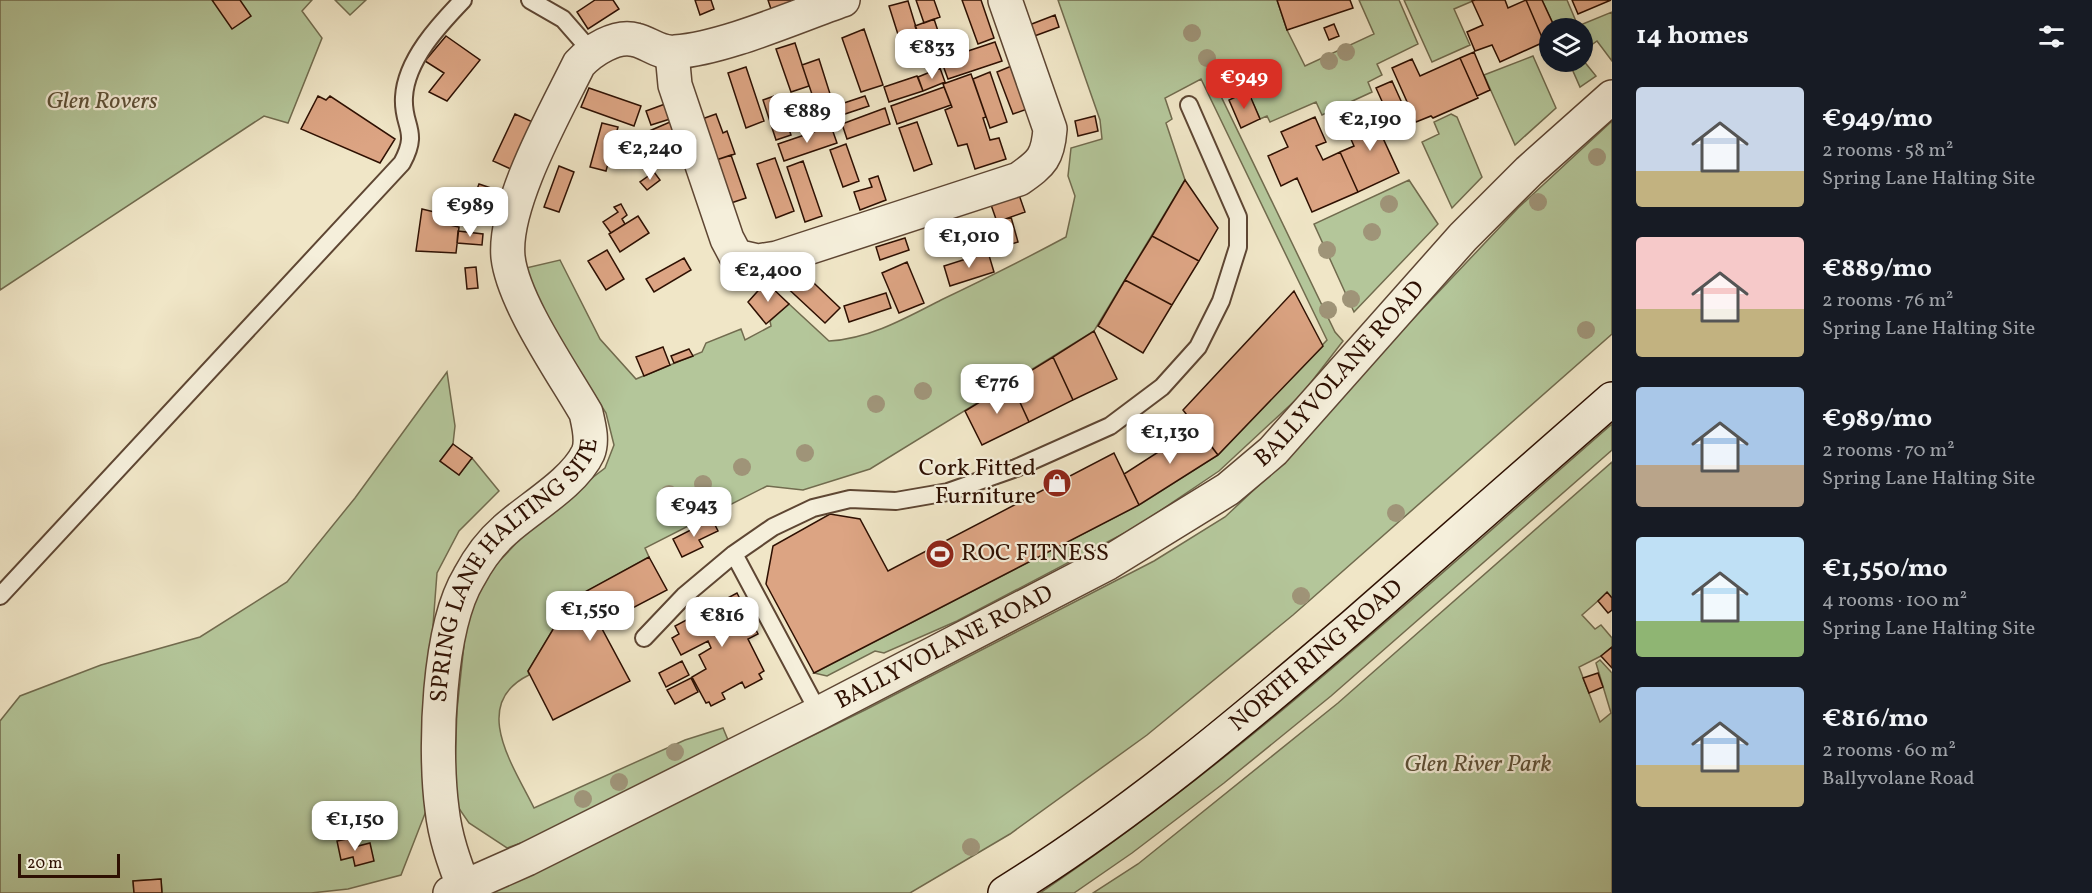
<!DOCTYPE html>
<html lang="en">
<head>
<meta charset="utf-8">
<style>
	body { margin:0; font-family:Vollkorn,serif; background:#242831; color:#f1f3f6; height:100vh; display:flex; flex-direction:column; font-size:22px; white-space:nowrap }
	* { box-sizing:border-box; margin:0 }
	p { font-size:20px; color:#9ea1a6 }
	.icon { flex:none; width:33px; height:33px; fill:none; stroke:currentColor; stroke-width:2; stroke-linecap:round; stroke-linejoin:round }
	.map { position:relative; flex:1; overflow:hidden }
	.details { display:flex; flex-direction:column; background:#171b24; width:480px }
	.details>* { flex:none }
	.tools { position:absolute; left:1539px; top:18px; display:grid; gap:12px }
	.tools a { display:grid; place-items:center; width:54px; height:54px; border-radius:50%; background:#171b24; box-shadow:0 6px 24px #0002; font-size:30px }
	.scale { position:absolute; left:18px; bottom:15px; width:102px; box-sizing:border-box; padding-left:6px; border:3px solid #2e1002; border-top:0; font-size:16px; line-height:21px; white-space:nowrap; color:#2e1002; -webkit-text-stroke:4px #f5efdb; paint-order:stroke }
	.price { position:absolute; translate:-50% -51px; padding:0 14px; border-radius:12px; background:#fff; color:#222; font-size:20px; line-height:39px; filter:drop-shadow(0 2px 3px #0008) }
	.price::after { content:''; position:absolute; left:50%; top:36px; width:18px; height:14px; margin-left:-9px; background:inherit; clip-path:polygon(0 0,100% 0,50% 100%) }
	.price.active { background:#d93025; color:#fff }
	ul { padding:0; list-style:none }
	li { display:flex; align-items:center; gap:18px; height:150px; padding:0 24px }
	li span { display:grid; place-items:center; flex:none; width:168px; height:120px; border-radius:6px; color:#555 }
	li>.icon { margin-inline-start:auto }
	span .icon { width:72px; height:72px; fill:#fffc; stroke-width:1 }
	li b { font-size:26px }
	h2 { display:flex; justify-content:space-between; align-items:center; height:72px; padding:0 24px; font-size:26px }
	main { display:flex; flex:1; min-height:0 }
	.map>svg:first-child { display:block }
</style>
</head>
<body>
<main>
<div class="map">
<svg width="1612" height="893" viewBox="0 0 1612 893">
	<rect width="100%" height="100%" fill="#f0e6c7"/>
	<filter id="stains"><feTurbulence type="fractalNoise" baseFrequency=".00333" numOctaves="4"/><feColorMatrix values="0 0 0 0 .2 0 0 0 0 .09 0 0 0 0 .02 0 0 0 .5 -.17"/></filter>
	<radialGradient id="worn" r=".72"><stop offset=".6" stop-color="#630" stop-opacity="0"/><stop offset="1" stop-color="#630" stop-opacity=".3"/></radialGradient>
	<path fill="#b4c69a" stroke="#716b4e" stroke-width="1.5" d="M 0,0 L 312,0 L 302,11 L 322,38 L 288,123 L 264,116 L 0,290 Z
		M 335,0 L 366,0 L 350,15 Z
		M 1058,0 L 1277,0 L 1287,30 L 1305,66 L 1374,34 L 1359,0 L 1399,0 L 1418,44 L 1377,64 L 1382,75 L 1368,82 L 1372,92 L 1322,115 L 1316,102 L 1270,122 L 1267,116 L 1260,119 L 1241,77 L 1217,88 L 1335,332 L 1343,341 L 1302,394 L 1219,471 L 1136,527 L 957,621 L 884,653 L 875,651 L 827,676 L 814,673 L 1139,505 L 1218,455 L 1327,340 L 1201,79 L 1165,98 L 1172,119 L 1166,123 L 1185,180 L 1094,331 L 870,469 L 803,490 L 767,486 L 645,548 L 649,557 L 582,594 L 584,600 L 564,611 L 528,671 L 529,675 C 469,704 514,767 534,808 L 685,740 L 723,728 L 728,740 L 530,840 L 507,848 L 469,823 L 458,807 L 454,793 L 457,710 L 467,617 L 490,571 L 541,517 L 605,468 L 614,445 L 606,413 L 547,319 L 526,268 L 560,260 L 600,339 L 636,379 L 702,352 L 706,343 L 741,329 L 745,340 L 771,326 L 770,321 L 789,304 L 829,341 C 869,339 906,318 941,300 C 983,280 1025,259 1066,237 L 1075,196 L 1068,176 L 1071,148 L 1102,139 L 1100,120 Z
		M 1404,0 L 1475,0 L 1454,9 L 1470,45 L 1432,62 Z
		M 1542,0 L 1567,0 L 1578,26 L 1612,12 L 1612,61 L 1597,41 L 1583,51 L 1582,28 L 1555,28 Z
		M 1533,56 L 1556,108 L 1515,145 L 1484,75 Z
		M 1583,60 L 1596,76 L 1580,87 L 1569,62 Z
		M 1451,114 L 1457,117 L 1482,177 L 1452,208 L 1422,142 L 1439,134 L 1434,122 Z
		M 1612,121 L 1612,334 L 1293,615 L 1147,735 L 1010,834 L 910,893 L 491,893 L 865,710 L 1154,561 L 1225,517 L 1293,453 L 1377,357 L 1518,208 Z
		M 1409,180 L 1438,224 L 1354,312 L 1314,224 Z
		M 447,372 L 455,426 L 453,444 L 440,461 L 459,475 L 472,458 L 499,491 L 459,531 L 437,573 L 422,770 L 426,811 L 401,875 L 348,889 L 311,893 L 162,893 L 161,879 L 133,881 L 134,893 L 0,893 L 0,721 L 20,696 L 101,665 L 200,637 L 287,582 L 355,498 Z
		M 1612,424 L 1612,450 L 1331,696 L 1224,783 L 1132,853 L 1074,893 L 1040,893 C 1245,755 1426,586 1612,424 Z
		M 1612,462 L 1612,598 L 1607,593 L 1582,615 L 1595,629 L 1601,625 L 1612,638 L 1612,647 L 1601,656 L 1579,667 L 1600,722 L 1611,713 L 1596,663 L 1600,660 L 1612,673 L 1612,893 L 1093,893 L 1138,864 L 1338,703 Z"/>
	<path fill="#dca483" stroke="#2e1002" stroke-width="1.5" d="M 212,0 L 240,0 L 251,16 L 232,29 Z
		M 595,0 L 613,0 L 619,9 L 588,29 L 577,12 Z
		M 695,0 L 711,0 L 714,9 L 700,15 Z
		M 768,0 L 790,0 L 792,5 L 772,12 Z
		M 916,0 L 934,0 L 940,17 L 924,23 Z
		M 962,0 L 981,0 L 994,38 L 978,44 Z
		M 1277,0 L 1350,0 L 1353,8 L 1287,30 Z
		M 1475,0 L 1505,0 L 1508,8 L 1526,0 L 1544,42 L 1500,62 L 1492,45 L 1475,51 L 1467,32 L 1483,25 L 1472,1 Z
		M 1526,0 L 1542,0 L 1555,28 L 1550,28 L 1550,39 L 1544,42 Z
		M 1572,0 L 1611,0 L 1578,14 Z
		M 908,1 L 926,60 L 908,66 L 889,6 Z
		M 1055,15 L 1059,27 L 1029,38 L 1024,27 Z
		M 934,19 L 947,58 L 928,64 L 915,26 Z
		M 1334,24 L 1339,36 L 1329,40 L 1324,28 Z
		M 864,29 L 883,85 L 861,92 L 842,38 Z
		M 446,36 L 480,60 L 447,101 L 429,92 L 444,73 L 425,61 Z
		M 995,42 L 1002,61 L 948,79 L 941,60 Z
		M 795,43 L 809,86 L 791,92 L 776,49 Z
		M 1474,52 L 1490,90 L 1477,96 L 1460,58 Z
		M 1460,58 L 1478,98 L 1433,118 L 1431,116 L 1416,122 L 1392,68 L 1412,59 L 1420,76 Z
		M 819,59 L 831,97 L 815,103 L 802,65 Z
		M 1014,65 L 1030,108 L 1013,114 L 997,72 Z
		M 746,67 L 764,121 L 746,128 L 728,73 Z
		M 940,68 L 945,82 L 923,91 L 918,77 Z
		M 990,72 L 1007,122 L 990,128 L 973,79 Z
		M 971,74 L 986,117 L 983,118 L 990,140 L 999,138 L 1006,159 L 975,169 L 967,144 L 958,146 L 945,110 L 952,107 L 943,84 Z
		M 917,76 L 923,91 L 889,102 L 884,87 Z
		M 1241,77 L 1248,91 L 1233,98 L 1227,83 Z
		M 1392,81 L 1411,123 L 1395,130 L 1376,88 Z
		M 944,87 L 951,105 L 897,124 L 891,106 Z
		M 589,88 L 641,106 L 634,126 L 581,107 Z
		M 1248,91 L 1260,119 L 1241,128 L 1229,100 Z
		M 777,95 L 791,135 L 776,140 L 763,100 Z
		M 318,96 L 326,100 L 330,96 L 395,139 L 380,163 L 301,129 Z
		M 835,96 L 842,118 L 813,128 L 804,100 L 813,97 L 815,103 Z
		M 865,96 L 869,106 L 842,115 L 838,105 Z
		M 665,104 L 670,119 L 651,125 L 646,111 Z
		M 885,108 L 890,124 L 847,139 L 842,124 Z
		M 1384,111 L 1393,131 L 1382,136 L 1399,173 L 1358,192 L 1340,152 L 1354,146 L 1346,128 Z
		M 515,114 L 535,123 L 513,170 L 493,161 Z
		M 716,114 L 723,133 L 727,131 L 735,154 L 716,160 L 702,119 Z
		M 1095,116 L 1098,131 L 1078,136 L 1075,121 Z
		M 1315,117 L 1326,142 L 1316,146 L 1323,160 L 1340,152 L 1358,192 L 1312,212 L 1297,178 L 1281,186 L 1268,156 L 1288,147 L 1281,132 Z
		M 670,122 L 675,134 L 652,144 L 647,132 Z
		M 917,122 L 932,164 L 914,171 L 899,128 Z
		M 602,123 L 618,127 L 606,171 L 590,167 Z
		M 831,126 L 837,143 L 784,161 L 778,144 Z
		M 846,144 L 859,181 L 843,187 L 830,150 Z
		M 731,155 L 746,198 L 731,203 L 716,160 Z
		M 775,158 L 794,211 L 776,218 L 757,164 Z
		M 803,161 L 822,216 L 805,222 L 787,167 Z
		M 559,166 L 574,172 L 559,212 L 544,207 Z
		M 654,172 L 660,180 L 647,190 L 640,182 Z
		M 878,176 L 886,200 L 860,210 L 854,192 L 872,187 L 869,179 Z
		M 1185,180 L 1218,228 L 1199,261 L 1152,236 Z
		M 479,184 L 500,191 L 495,205 L 474,197 Z
		M 1017,189 L 1025,212 L 997,222 L 989,199 Z
		M 621,204 L 627,215 L 622,219 L 625,224 L 611,233 L 603,222 L 618,212 L 614,207 Z
		M 422,209 L 447,215 L 445,224 L 459,227 L 456,253 L 416,251 Z
		M 638,216 L 649,233 L 620,252 L 609,234 Z
		M 1011,217 L 1018,242 L 1005,246 L 997,222 Z
		M 458,231 L 483,234 L 482,245 L 457,243 Z
		M 1152,236 L 1199,261 L 1172,305 L 1125,280 Z
		M 905,238 L 909,250 L 880,260 L 876,247 Z
		M 607,250 L 624,279 L 606,290 L 588,261 Z
		M 988,252 L 994,272 L 950,286 L 944,266 Z
		M 684,258 L 691,270 L 654,292 L 646,279 Z
		M 907,262 L 924,303 L 899,313 L 882,273 Z
		M 796,266 L 840,308 L 825,323 L 781,282 Z
		M 476,267 L 478,288 L 467,289 L 465,268 Z
		M 1125,280 L 1172,305 L 1143,353 L 1098,326 Z
		M 764,284 L 768,284 L 789,304 L 766,324 L 748,302 Z
		M 1294,291 L 1323,346 L 1218,455 L 1183,410 Z
		M 886,293 L 891,308 L 849,322 L 844,306 Z
		M 1094,331 L 1117,379 L 1073,400 L 1053,357 Z
		M 663,347 L 670,365 L 644,376 L 636,357 Z
		M 689,349 L 693,356 L 674,363 L 671,356 Z
		M 1053,357 L 1073,400 L 1029,422 L 1011,383 Z
		M 1011,383 L 1029,422 L 982,445 L 965,411 Z
		M 1197,427 L 1218,455 L 1139,505 L 1124,474 Z
		M 453,444 L 472,458 L 459,475 L 440,461 Z
		M 1114,453 L 1139,505 L 814,673 L 766,584 L 773,546 L 830,514 L 860,519 L 888,571 Z
		M 712,519 L 718,531 L 699,540 L 703,547 L 682,557 L 673,539 Z
		M 649,557 L 667,590 L 600,625 L 630,681 L 553,720 L 528,671 L 564,611 L 584,600 L 581,594 Z
		M 1607,592 L 1612,598 L 1612,610 L 1608,613 L 1598,601 Z
		M 737,593 L 758,634 L 748,639 L 764,671 L 759,674 L 762,679 L 745,688 L 742,682 L 722,693 L 725,699 L 711,706 L 709,702 L 706,703 L 692,677 L 706,669 L 699,655 L 711,648 L 708,641 L 681,655 L 672,638 L 679,634 L 675,626 Z
		M 1612,647 L 1612,668 L 1601,656 Z
		M 682,661 L 689,675 L 666,687 L 659,673 Z
		M 1598,673 L 1603,687 L 1589,693 L 1583,678 Z
		M 691,678 L 698,692 L 675,704 L 667,690 Z
		M 352,838 L 354,847 L 370,843 L 374,861 L 355,866 L 353,857 L 341,860 L 337,841 Z
		M 161,879 L 162,893 L 134,893 L 133,881 Z"/>
	<g fill="none" stroke-linecap="round" stroke-linejoin="round">
		<g stroke="#5e4633" stroke-width="20">
			<path id="lane" d="M 530,0 L 563,19 L 591,51
				M 734,554 L 819,713
				M 0,596 L 402,163 C 420,130 402,127 404,97 C 406,60 439,25 463,0
				M 644,638 L 684,596 L 734,554 L 773,527 L 813,508 L 850,499 L 896,501 L 948,492 L 1016,468 L 1110,426 L 1162,387 L 1198,347 L 1221,301 L 1238,247 L 1238,217 L 1189,105"/>
		</g>
		<g stroke="#5e4633" stroke-width="36">
			<g id="street">
				<path d="M 672,53 L 675,85 L 727,239 L 736,256 L 758,261 L 777,258 L 1019,179 C 1042,163 1048,157 1050,129 L 1005,0"/>
				<path id="s1" d="M 464,888 C 454,862 445,837 442,809 C 434,750 438,628 469,577 C 478,560 490,543 505,530 C 529,508 574,483 588,453 C 593,441 589,426 586,413 C 563,373 513,302 508,257 C 503,204 555,113 579,64 C 591,51 616,34 636,40 C 649,43 660,54 675,52 C 725,48 794,17 843,0"/>
				<path id="s2" d="M 450,893 L 527,859 L 819,713 L 1108,563 L 1228,489 L 1273,451 L 1463,237 L 1529,171 L 1612,97"/>
			</g>
		</g>
		<g stroke="#2e1002" stroke-width="36">
			<g id="secondary">
				<path id="s3" d="M 1005,893 C 1130,816 1242,721 1353,626 C 1439,550 1526,475 1612,399"/>
			</g>
		</g>
		<use href="#lane" stroke="#f5efdb" stroke-width="16"/>
		<use href="#street" stroke="#f5efdb" stroke-width="33"/>
		<use href="#secondary" stroke="#f5efdb" stroke-width="33"/>
	</g>
	<g fill="#9f9478">
		<circle cx="1192" cy="33" r="9"/>
		<circle cx="1346" cy="52" r="9"/>
		<circle cx="1207" cy="58" r="9"/>
		<circle cx="1329" cy="61" r="9"/>
		<circle cx="1597" cy="157" r="9"/>
		<circle cx="1538" cy="202" r="9"/>
		<circle cx="1389" cy="204" r="9"/>
		<circle cx="1372" cy="232" r="9"/>
		<circle cx="1327" cy="250" r="9"/>
		<circle cx="1351" cy="299" r="9"/>
		<circle cx="1328" cy="310" r="9"/>
		<circle cx="1586" cy="330" r="9"/>
		<circle cx="970" cy="375" r="9"/>
		<circle cx="923" cy="391" r="9"/>
		<circle cx="876" cy="404" r="9"/>
		<circle cx="805" cy="453" r="9"/>
		<circle cx="742" cy="467" r="9"/>
		<circle cx="703" cy="484" r="9"/>
		<circle cx="669" cy="494" r="9"/>
		<circle cx="1396" cy="513" r="9"/>
		<circle cx="1301" cy="596" r="9"/>
		<circle cx="675" cy="752" r="9"/>
		<circle cx="619" cy="782" r="9"/>
		<circle cx="583" cy="799" r="9"/>
		<circle cx="971" cy="847" r="9"/>
	</g>
	<defs>
		<g id="shop-disc" transform="scale(1.5)"><circle r="9.5" fill="#8f2418" stroke="#f5efdb"/><path d="M-5-2.5h2.3a2.7 3.5 0 0 1 5.4 0H5L5.5 6h-11ZM-1.5-2.5h3a1.5 2.3 0 0 0-3 0Z" fill="#fff"/></g>
		<g id="stadium-disc" transform="scale(1.5)"><circle r="9.5" fill="#8f2418" stroke="#f5efdb"/><path d="M0-5a6.5 5 0 1 0 0 10a6.5 5 0 1 0 0-10ZM-3.5-1.8h7v3.6h-7Z" fill="#fff"/></g>
	</defs>
	<g fill-rule="evenodd">
		<use href="#shop-disc" x="1057" y="483"/>
		<use href="#stadium-disc" x="940" y="554"/>
	</g>
	<g text-anchor="middle" dominant-baseline="central" stroke-width="4.5" stroke-linejoin="round" paint-order="stroke">
		<g font-size="24" font-style="italic" fill="#5d5037" stroke="#f5efdb">
			<text x="102" y="102">Glen Rovers</text>
			<text x="1478" y="765">Glen River Park</text>
		</g>
		<g font-size="24" fill="#2e1002" stroke="#f5efdb">
			<text stroke="none"><textPath href="#s2" startOffset="1038">BALLYVOLANE ROAD</textPath></text>
			<text stroke="none"><textPath href="#s1" startOffset="348">SPRING LANE HALTING SITE</textPath></text>
			<text stroke="none"><textPath href="#s2" startOffset="552">BALLYVOLANE ROAD</textPath></text>
			<text stroke="none"><textPath href="#s3" startOffset="392">NORTH RING ROAD</textPath></text>
		</g>
		<g font-size="24" fill="#2e1002" stroke="#f5efdb" text-anchor="end">
			<text x="1036" y="469">Cork Fitted<tspan x="1036" dy="28">Furniture</tspan></text>
			<text x="961" y="554" text-anchor="start">ROC FITNESS</text>
		</g>
	</g>
	<rect width="100%" height="100%" filter="url(#stains)"/>
	<rect width="100%" height="100%" fill="url(#worn)"/>
</svg>
<div class="tools">
<a><svg class="icon" aria-label="layers" viewBox="0 0 24 24"><path d="M12 4l9 5-9 5-9-5zM3 14l9 5 9-5"/></svg></a>
</div>
<div class="scale">20 m</div>
<b class="price" style="left:932px;top:80px">€833</b>
<b class="price active" style="left:1244px;top:110px">€949</b>
<b class="price" style="left:807px;top:144px">€889</b>
<b class="price" style="left:1370px;top:152px">€2,190</b>
<b class="price" style="left:650px;top:181px">€2,240</b>
<b class="price" style="left:470px;top:238px">€989</b>
<b class="price" style="left:969px;top:269px">€1,010</b>
<b class="price" style="left:768px;top:303px">€2,400</b>
<b class="price" style="left:997px;top:415px">€776</b>
<b class="price" style="left:1170px;top:465px">€1,130</b>
<b class="price" style="left:694px;top:538px">€943</b>
<b class="price" style="left:590px;top:642px">€1,550</b>
<b class="price" style="left:722px;top:648px">€816</b>
<b class="price" style="left:355px;top:852px">€1,150</b>
</div>
<section class="details">
<h2>14 homes<svg class="icon" aria-label="filters" viewBox="0 0 24 24"><path d="M4 7h16M4 17h16"/><circle cx="9" cy="7" r="2"/><circle cx="15" cy="17" r="2"/></svg></h2>
<ul>
<li><span style="background:linear-gradient(#c9d6e8 70%,#c2b280 0)"><svg class="icon" aria-label="home" viewBox="0 0 24 24"><path d="M3 11l9-7 9 7M6 9v11h12V9"/></svg></span><div><b>€949/mo</b><p>2 rooms · 58 m²</p><p>Spring Lane Halting Site</p></div></li>
<li><span style="background:linear-gradient(#f6c9c9 60%,#c2b280 0)"><svg class="icon" aria-label="home" viewBox="0 0 24 24"><path d="M3 11l9-7 9 7M6 9v11h12V9"/></svg></span><div><b>€889/mo</b><p>2 rooms · 76 m²</p><p>Spring Lane Halting Site</p></div></li>
<li><span style="background:linear-gradient(#a9c7e8 65%,#b9a48a 0)"><svg class="icon" aria-label="home" viewBox="0 0 24 24"><path d="M3 11l9-7 9 7M6 9v11h12V9"/></svg></span><div><b>€989/mo</b><p>2 rooms · 70 m²</p><p>Spring Lane Halting Site</p></div></li>
<li><span style="background:linear-gradient(#bfe0f5 70%,#8fb573 0)"><svg class="icon" aria-label="home" viewBox="0 0 24 24"><path d="M3 11l9-7 9 7M6 9v11h12V9"/></svg></span><div><b>€1,550/mo</b><p>4 rooms · 100 m²</p><p>Spring Lane Halting Site</p></div></li>
<li><span style="background:linear-gradient(#a9c7e8 65%,#c2b280 0)"><svg class="icon" aria-label="home" viewBox="0 0 24 24"><path d="M3 11l9-7 9 7M6 9v11h12V9"/></svg></span><div><b>€816/mo</b><p>2 rooms · 60 m²</p><p>Ballyvolane Road</p></div></li>
</ul>
</section>
</main>
</body>
</html>
